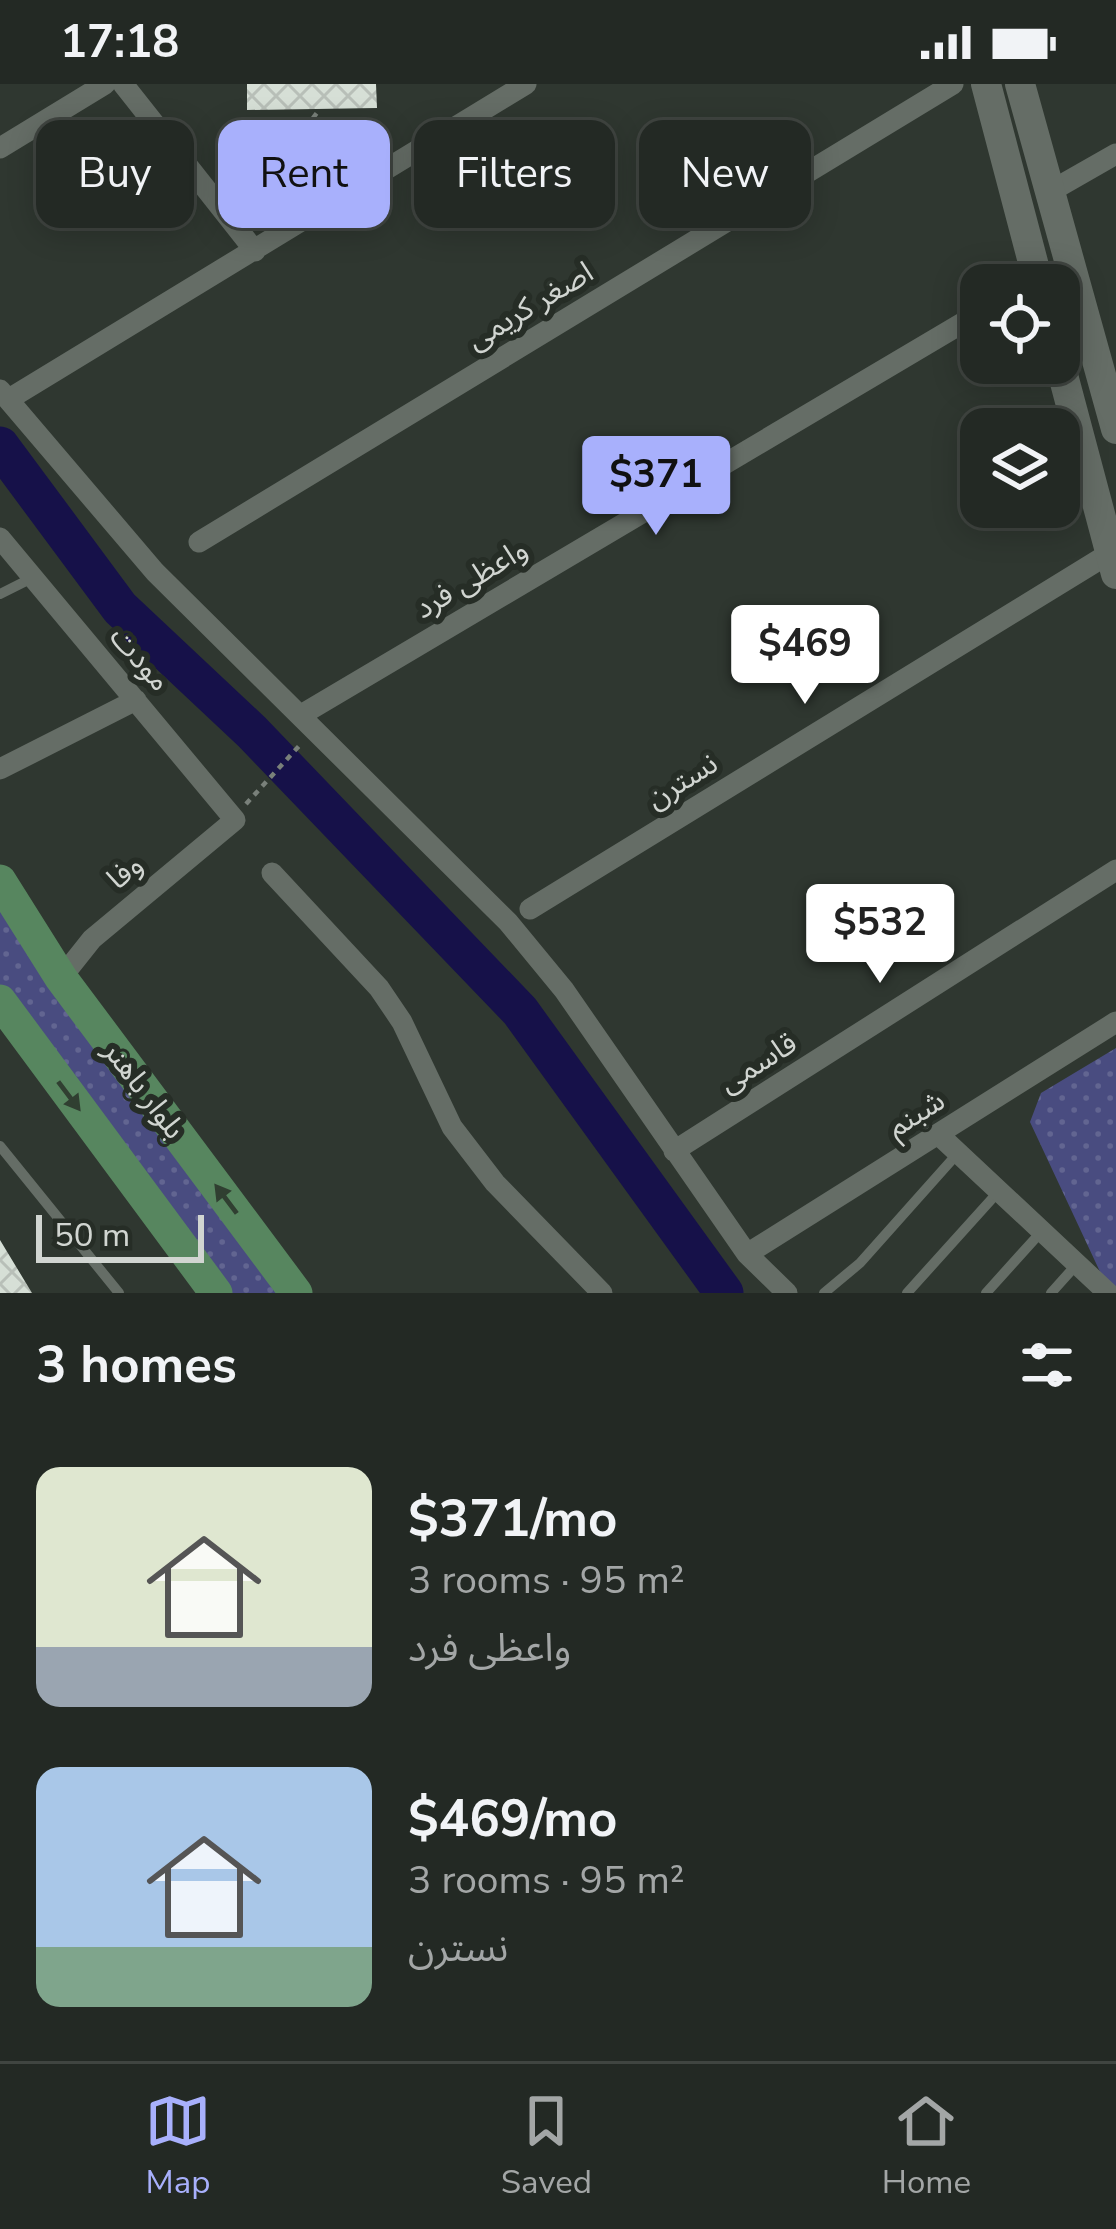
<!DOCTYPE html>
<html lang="en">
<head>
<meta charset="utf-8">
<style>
	body { margin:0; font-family:"Nunito Sans","Noto Sans Arabic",sans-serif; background:#2f3531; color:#f1f3f6; height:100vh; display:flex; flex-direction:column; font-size:45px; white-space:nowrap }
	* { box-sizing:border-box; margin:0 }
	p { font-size:39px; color:#a3a6a6 }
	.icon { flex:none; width:66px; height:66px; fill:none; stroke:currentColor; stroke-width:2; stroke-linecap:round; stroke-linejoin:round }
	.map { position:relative; height:1209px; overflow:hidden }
	.side { display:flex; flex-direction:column; background:#232924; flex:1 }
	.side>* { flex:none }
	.guide { position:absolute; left:36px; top:36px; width:1044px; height:108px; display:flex; gap:24px }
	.tools { position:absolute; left:960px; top:180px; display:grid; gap:24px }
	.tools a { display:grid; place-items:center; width:120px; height:120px; border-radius:24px; background:#232924; box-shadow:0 6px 30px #0003,0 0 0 3px #404541; font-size:60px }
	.scale { position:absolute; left:36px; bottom:30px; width:168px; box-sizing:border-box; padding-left:12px; border:6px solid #d1d5d1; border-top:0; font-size:33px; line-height:42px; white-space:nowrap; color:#d1d5d1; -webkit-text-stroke:9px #262d26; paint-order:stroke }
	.price { position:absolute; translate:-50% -102px; padding:0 27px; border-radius:12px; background:#fff; color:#222; font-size:39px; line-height:78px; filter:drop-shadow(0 3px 6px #0008) }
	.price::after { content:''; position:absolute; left:50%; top:72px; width:36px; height:27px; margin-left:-18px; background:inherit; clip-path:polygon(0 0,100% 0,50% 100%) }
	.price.current { background:#a8b0fc; color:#111 }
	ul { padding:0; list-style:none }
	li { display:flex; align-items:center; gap:36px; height:300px; padding:0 36px }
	li span { display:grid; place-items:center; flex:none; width:336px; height:240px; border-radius:24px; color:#555 }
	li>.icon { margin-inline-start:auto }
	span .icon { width:144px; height:144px; fill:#fffc; stroke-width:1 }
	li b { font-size:51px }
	h2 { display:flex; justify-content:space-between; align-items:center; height:144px; padding:0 36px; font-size:51px }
	.pill { padding:0 42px; border-radius:24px; background:#232924; box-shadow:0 6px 30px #0003,0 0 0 3px #404541; font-size:42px; line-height:108px }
	.pill.current { background:#a8b0fc; color:#111 }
	.status { display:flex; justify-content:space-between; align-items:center; height:84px; padding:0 60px; background:#232924; direction:ltr }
	.status svg { height:33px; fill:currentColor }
	.dock { display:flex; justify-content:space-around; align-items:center; height:168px; border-top:3px solid #404541; background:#232924; font-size:33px; color:#a3a6a6 }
	.dock a { display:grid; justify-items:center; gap:6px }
	.dock .current { color:#a8b0fc }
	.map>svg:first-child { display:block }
</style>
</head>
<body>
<div class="status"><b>17:18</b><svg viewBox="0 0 49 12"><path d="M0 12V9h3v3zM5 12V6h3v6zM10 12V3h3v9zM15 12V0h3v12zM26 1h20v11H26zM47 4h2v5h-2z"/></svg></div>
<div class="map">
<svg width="1116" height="1209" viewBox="0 0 1116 1209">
	<defs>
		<pattern id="green-dots" width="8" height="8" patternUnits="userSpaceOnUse" patternTransform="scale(3)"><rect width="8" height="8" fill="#494c80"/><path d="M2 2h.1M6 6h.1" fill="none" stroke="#626591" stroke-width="1.8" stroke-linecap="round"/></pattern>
		<pattern id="building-cross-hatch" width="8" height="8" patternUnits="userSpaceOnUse" patternTransform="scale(3)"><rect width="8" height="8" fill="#d6dfd6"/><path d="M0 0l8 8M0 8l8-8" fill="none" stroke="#b8bfb8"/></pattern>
	</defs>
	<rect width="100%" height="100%" fill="#2f3730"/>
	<path fill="url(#green-dots)" d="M 0,814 L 296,1209 L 216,1209 L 0,917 Z
		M 1116,964 L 1116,1204 L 1102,1192 L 1030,1038 L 1041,1009 Z"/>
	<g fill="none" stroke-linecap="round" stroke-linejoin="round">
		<path stroke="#161149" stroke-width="39" d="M 0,362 L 120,524 L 252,648 L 520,927 L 724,1209"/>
	</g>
	<path fill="url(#building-cross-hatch)" d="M 247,0 L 376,0 L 377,24 L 247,26 Z
		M 0,1156 L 32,1209 L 0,1209 Z"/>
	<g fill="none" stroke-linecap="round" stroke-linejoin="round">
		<path stroke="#79807a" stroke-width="4.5" stroke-dasharray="6 6" stroke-linecap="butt" d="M 282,123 L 267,94 L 320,25
			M 246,720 L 299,662"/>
		<path stroke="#656d66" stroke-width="10" d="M 0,510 L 30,495
			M 0,1062 L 119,1209
			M 824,1209 L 860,1179 L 958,1069
			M 907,1209 L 999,1107
			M 986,1209 L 1042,1147
			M 1051,1209 L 1077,1180"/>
		<path stroke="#656d66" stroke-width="21" d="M 123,0 L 255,167
			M 0,64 L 105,0
			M 1051,107 L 1116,70
			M 0,306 L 155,488 L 508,838 L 564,906 L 747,1170 L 787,1209
			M 9,315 L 526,0
			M 0,454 L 235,736 L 92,855 L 61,894
			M 199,458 L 953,0
			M 301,631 L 981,228
			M 0,685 L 136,616
			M 272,789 L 379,904 L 402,938 L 452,1043 L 495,1099 L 602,1209
			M 530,825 L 1110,469
			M 939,1051 L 1108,1209
			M 674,1067 L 1116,786
			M 747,1170 L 1116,938"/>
		<path stroke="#656d66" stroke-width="30" d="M 986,0 L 1039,201
			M 1020,0 L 1116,345
			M 1059,276 L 1116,490"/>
		<path stroke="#57865f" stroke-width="33" d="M 0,797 L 61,894 L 296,1209
			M 0,917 L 216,1209"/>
	</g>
	<defs><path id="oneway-solid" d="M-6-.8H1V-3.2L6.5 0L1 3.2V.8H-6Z" transform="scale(3)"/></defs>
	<g fill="#303f31">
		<use href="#oneway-solid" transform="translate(69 1012) rotate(53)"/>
		<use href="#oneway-solid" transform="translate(226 1115) rotate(-127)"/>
	</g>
	<g text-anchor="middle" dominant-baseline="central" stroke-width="12" stroke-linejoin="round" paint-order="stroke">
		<g font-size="30" fill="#d1d5d1" stroke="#262d26">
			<text transform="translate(530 222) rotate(-31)">اصغر کریمی</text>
			<text transform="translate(471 495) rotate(-31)">واعظی فرد</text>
			<text transform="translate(140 575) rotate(49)">مودت</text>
			<text transform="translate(682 697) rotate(-32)">نسترن</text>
			<text transform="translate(125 788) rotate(-40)">وفا</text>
			<text transform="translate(758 979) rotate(-32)">قاسمی</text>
			<text transform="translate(144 1006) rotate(53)">بلوار باهنر</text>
			<text transform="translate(916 1030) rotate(-32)">شبنم</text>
		</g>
	</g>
</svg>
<div class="tools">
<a><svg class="icon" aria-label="locate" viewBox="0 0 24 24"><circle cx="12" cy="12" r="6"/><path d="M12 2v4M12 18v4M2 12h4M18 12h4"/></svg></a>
<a><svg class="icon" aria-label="layers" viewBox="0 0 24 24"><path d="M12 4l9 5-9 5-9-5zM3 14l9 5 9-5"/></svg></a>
</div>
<div class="scale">50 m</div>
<b class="price current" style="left:656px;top:454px">$371</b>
<b class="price" style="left:805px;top:623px">$469</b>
<b class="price" style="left:880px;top:902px">$532</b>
<div class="guide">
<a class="pill">Buy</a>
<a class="pill current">Rent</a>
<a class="pill">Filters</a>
<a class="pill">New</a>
</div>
</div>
<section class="side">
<h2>3 homes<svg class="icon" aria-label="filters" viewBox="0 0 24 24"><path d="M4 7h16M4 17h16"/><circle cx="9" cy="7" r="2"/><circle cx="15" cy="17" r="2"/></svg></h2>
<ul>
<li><span style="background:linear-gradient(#dfe7d0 75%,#9aa5b1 0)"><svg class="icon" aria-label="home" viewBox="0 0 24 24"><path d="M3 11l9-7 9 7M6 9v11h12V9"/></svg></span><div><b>$371/mo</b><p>3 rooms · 95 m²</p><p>واعظی فرد</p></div></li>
<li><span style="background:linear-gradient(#a9c7e8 75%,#7fa58c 0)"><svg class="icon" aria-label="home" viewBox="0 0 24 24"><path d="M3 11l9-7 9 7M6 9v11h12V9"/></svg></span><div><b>$469/mo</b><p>3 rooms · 95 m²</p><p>نسترن</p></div></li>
</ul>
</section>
<nav class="dock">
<a class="current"><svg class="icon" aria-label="map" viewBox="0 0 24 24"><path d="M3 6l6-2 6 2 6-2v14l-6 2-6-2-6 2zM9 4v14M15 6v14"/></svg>Map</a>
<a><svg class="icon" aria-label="saved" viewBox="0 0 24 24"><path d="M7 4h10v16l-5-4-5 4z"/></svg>Saved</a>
<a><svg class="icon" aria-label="home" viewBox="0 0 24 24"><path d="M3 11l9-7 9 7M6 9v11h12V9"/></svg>Home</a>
</nav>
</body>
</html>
